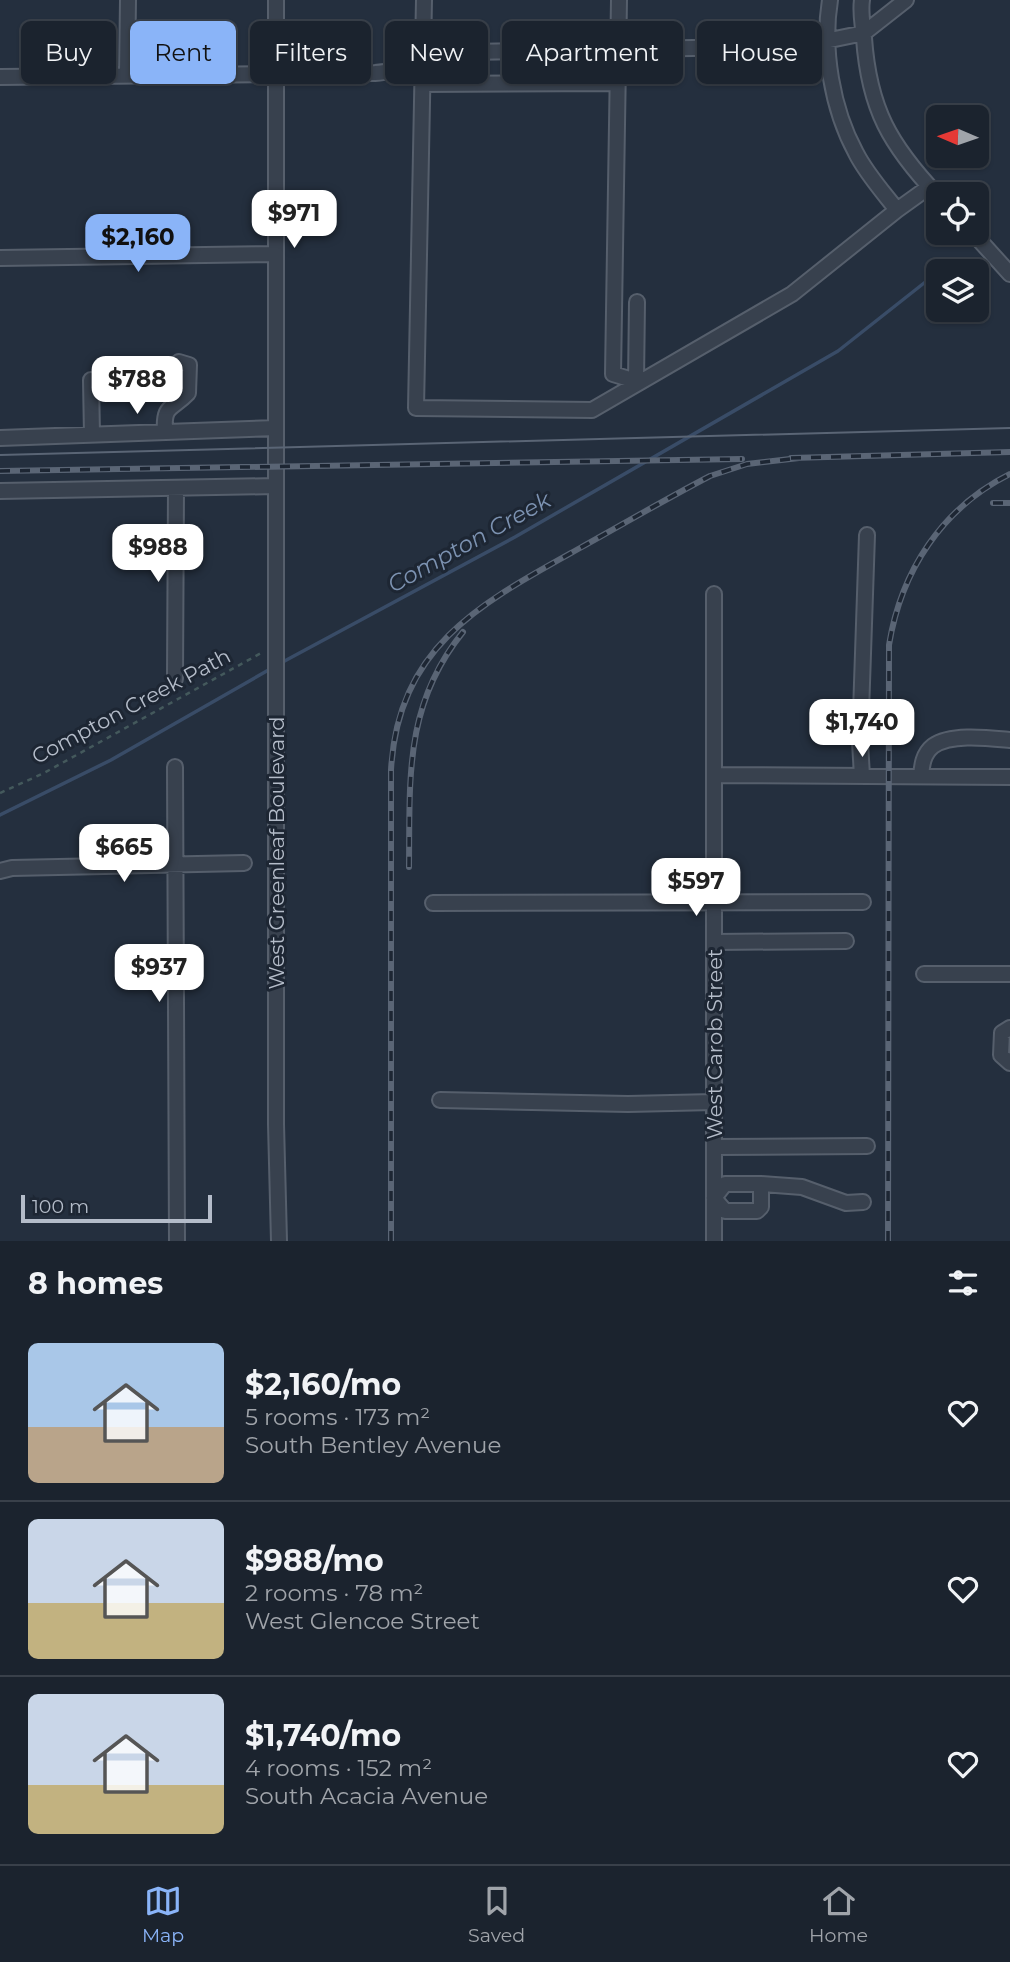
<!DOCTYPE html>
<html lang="en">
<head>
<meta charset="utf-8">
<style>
	body { margin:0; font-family:Montserrat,sans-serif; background:#242b36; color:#f1f3f6; height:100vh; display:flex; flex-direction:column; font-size:26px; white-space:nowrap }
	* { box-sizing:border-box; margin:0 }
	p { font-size:23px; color:#a0a4aa }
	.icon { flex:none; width:38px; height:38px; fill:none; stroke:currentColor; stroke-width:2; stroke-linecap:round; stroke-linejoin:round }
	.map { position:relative; height:1241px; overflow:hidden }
	.sheet { display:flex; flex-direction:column; background:#1b232e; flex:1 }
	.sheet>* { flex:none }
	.banner { position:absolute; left:21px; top:21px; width:970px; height:63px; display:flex; gap:14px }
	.needle { width:46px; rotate:272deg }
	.controls { position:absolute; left:926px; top:105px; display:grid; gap:14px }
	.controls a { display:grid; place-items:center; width:63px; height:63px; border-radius:10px; background:#1b232e; box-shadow:0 2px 5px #0004,0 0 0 2px #39404a; font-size:35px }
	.scale { position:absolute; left:21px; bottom:18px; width:191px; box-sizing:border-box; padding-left:7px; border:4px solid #b4bcc9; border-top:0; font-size:19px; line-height:24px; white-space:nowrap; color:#b4bcc9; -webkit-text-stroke:5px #1d2633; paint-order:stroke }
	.price { position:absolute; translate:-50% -60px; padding:0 16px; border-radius:14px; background:#fff; color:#222; font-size:23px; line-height:46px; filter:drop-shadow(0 2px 4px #0008) }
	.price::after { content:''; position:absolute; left:50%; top:42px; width:21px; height:16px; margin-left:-10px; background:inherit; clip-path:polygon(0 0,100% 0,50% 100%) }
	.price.selected { background:#8ab4f8; color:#111 }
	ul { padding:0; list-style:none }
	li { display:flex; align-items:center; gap:21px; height:175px; padding:0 28px }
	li+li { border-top:2px solid #39404a }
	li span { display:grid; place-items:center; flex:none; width:196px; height:140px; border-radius:10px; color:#555 }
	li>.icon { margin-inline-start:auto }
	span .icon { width:84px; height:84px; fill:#fffc; stroke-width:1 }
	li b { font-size:30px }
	h2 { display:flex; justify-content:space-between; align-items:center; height:84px; padding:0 28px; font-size:30px }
	.tag { padding:0 24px; border-radius:10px; background:#1b232e; box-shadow:0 2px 5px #0004,0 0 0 2px #39404a; font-size:24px; line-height:63px }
	.tag.selected { background:#8ab4f8; color:#111 }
	.menu { display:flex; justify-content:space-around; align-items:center; height:98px; border-top:2px solid #39404a; background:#1b232e; font-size:19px; color:#a0a4aa }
	.menu a { display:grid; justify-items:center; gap:4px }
	.menu .selected { color:#8ab4f8 }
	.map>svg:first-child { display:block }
</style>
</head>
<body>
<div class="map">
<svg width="1010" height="1241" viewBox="0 0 1010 1241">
	<rect width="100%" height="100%" fill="#242f3e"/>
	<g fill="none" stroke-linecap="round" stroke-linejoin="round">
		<path stroke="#394c67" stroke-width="3.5" d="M 939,271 L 946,266
			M 279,664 L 515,537 L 838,351 L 938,272
			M 0,815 L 111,760 L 272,668"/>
		<g stroke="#565f6c" stroke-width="18">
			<path id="minor" d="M 276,0 L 276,1124 L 279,1241
				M 424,0 L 416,408 L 592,410 L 792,294 L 897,210 C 883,192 866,173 856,153 C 832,109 822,49 830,0
				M 619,0 L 613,374 L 639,382
				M 862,0 C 860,13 863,25 864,38 C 869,109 890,145 938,196
				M 127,75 L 128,0
				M 0,77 L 375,73 C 407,71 437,56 469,52 L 801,46 L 864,33 L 906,0
				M 422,84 L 618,83
				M 897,210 L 929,187
				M 973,233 L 1010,274
				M 0,258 L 276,254
				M 91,380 L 92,435
				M 636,381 L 637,302
				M 165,432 C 163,404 172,410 188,393 L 189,365 L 179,362
				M 0,438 L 276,428
				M 0,491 L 275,486
				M 714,594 L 714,1241
				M 175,679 L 176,488
				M 175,767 L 177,1241
				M 714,775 L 1010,777
				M 862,776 L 860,742 L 867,535
				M 921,776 C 922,765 923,754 933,746 C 951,733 989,738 1010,740
				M 0,871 L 12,868 L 244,863
				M 433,903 L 863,902
				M 714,942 L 846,941
				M 924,974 L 1010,974
				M 1010,1028 L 1002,1033 L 1001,1055 L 1010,1063
				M 440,1100 L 628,1104 L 714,1102
				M 714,1147 L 867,1146
				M 725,1184 L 761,1184 L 761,1207 L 757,1211 L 725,1211 L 714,1198 Z
				M 761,1184 L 802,1187 L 846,1203 L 863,1202"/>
		</g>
		<path stroke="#44595c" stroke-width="2.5" stroke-dasharray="5 5" stroke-linecap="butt" d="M 0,793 L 44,773 L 263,652"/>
		<use href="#minor" stroke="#38414e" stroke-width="14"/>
		<path stroke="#5a6575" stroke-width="2" d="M 0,455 L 1010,428"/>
		<g stroke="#5a6575" stroke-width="6">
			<path id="rail" d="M 791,458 L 1010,452
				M 0,471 L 742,459
				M 993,503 L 1010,503
				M 409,867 C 410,778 404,705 463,632
				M 391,1241 L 391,770 C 398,645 483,602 580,548 C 623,524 666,499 710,476 L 747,464 L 799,458
				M 888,1241 L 889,645 C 901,571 942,508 1010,474"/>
		</g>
		<use href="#rail" stroke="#1d2633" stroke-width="3.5" stroke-dasharray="10" stroke-linecap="butt"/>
	</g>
	<g text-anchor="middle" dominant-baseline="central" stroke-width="6" stroke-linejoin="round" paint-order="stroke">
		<g font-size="21" fill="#b4bcc9" stroke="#1d2633">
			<text transform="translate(131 706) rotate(-28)">Compton Creek Path</text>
			<text transform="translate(276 853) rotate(-90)">West Greenleaf Boulevard</text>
			<text transform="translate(714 1044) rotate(-90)">West Carob Street</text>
		</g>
		<g font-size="23" font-style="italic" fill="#7c92b1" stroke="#1d2633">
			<text transform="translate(469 542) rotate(-29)">Compton Creek</text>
		</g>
	</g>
</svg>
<div class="controls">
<a><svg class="needle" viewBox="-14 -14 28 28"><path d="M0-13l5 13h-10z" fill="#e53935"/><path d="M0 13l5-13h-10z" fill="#a0a4aa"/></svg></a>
<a><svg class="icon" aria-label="locate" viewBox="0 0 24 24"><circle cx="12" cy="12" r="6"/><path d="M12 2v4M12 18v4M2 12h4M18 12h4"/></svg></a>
<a><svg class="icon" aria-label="layers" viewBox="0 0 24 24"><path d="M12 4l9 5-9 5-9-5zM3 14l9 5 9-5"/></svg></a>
</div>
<div class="scale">100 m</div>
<b class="price" style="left:294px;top:250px">$971</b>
<b class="price selected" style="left:138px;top:274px">$2,160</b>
<b class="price" style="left:137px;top:416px">$788</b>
<b class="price" style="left:158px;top:584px">$988</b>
<b class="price" style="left:862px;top:759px">$1,740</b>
<b class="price" style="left:124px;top:884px">$665</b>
<b class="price" style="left:696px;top:918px">$597</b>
<b class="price" style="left:159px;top:1004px">$937</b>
<div class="banner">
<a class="tag">Buy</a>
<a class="tag selected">Rent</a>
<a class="tag">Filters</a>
<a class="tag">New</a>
<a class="tag">Apartment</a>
<a class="tag">House</a>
</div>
</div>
<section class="sheet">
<h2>8 homes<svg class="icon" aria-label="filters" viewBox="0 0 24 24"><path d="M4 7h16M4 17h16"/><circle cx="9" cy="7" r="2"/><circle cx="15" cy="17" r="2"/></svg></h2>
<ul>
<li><span style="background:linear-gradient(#a9c7e8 60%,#b9a48a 0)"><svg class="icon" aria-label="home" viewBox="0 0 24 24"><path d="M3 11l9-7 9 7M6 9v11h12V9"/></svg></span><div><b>$2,160/mo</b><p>5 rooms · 173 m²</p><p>South Bentley Avenue</p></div><svg class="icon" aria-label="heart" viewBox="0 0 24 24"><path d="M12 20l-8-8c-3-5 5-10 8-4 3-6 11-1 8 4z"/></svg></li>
<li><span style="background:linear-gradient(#c9d6e8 60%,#c2b280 0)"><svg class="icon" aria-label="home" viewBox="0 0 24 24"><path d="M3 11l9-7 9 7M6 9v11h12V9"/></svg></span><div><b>$988/mo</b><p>2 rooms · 78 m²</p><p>West Glencoe Street</p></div><svg class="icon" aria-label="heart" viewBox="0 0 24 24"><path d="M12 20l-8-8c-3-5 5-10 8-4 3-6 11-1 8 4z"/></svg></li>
<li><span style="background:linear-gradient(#c9d6e8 65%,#c2b280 0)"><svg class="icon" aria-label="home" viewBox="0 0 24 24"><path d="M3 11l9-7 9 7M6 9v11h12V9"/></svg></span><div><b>$1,740/mo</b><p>4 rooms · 152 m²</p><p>South Acacia Avenue</p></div><svg class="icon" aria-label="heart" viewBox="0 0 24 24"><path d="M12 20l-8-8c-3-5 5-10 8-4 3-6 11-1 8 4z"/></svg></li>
</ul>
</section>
<nav class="menu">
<a class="selected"><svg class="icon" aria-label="map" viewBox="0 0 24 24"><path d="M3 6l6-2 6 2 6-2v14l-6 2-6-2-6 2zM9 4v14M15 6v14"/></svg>Map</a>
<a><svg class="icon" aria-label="saved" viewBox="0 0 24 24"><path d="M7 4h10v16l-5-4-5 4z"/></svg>Saved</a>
<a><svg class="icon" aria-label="home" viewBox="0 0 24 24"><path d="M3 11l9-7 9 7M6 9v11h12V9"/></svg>Home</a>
</nav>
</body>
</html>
